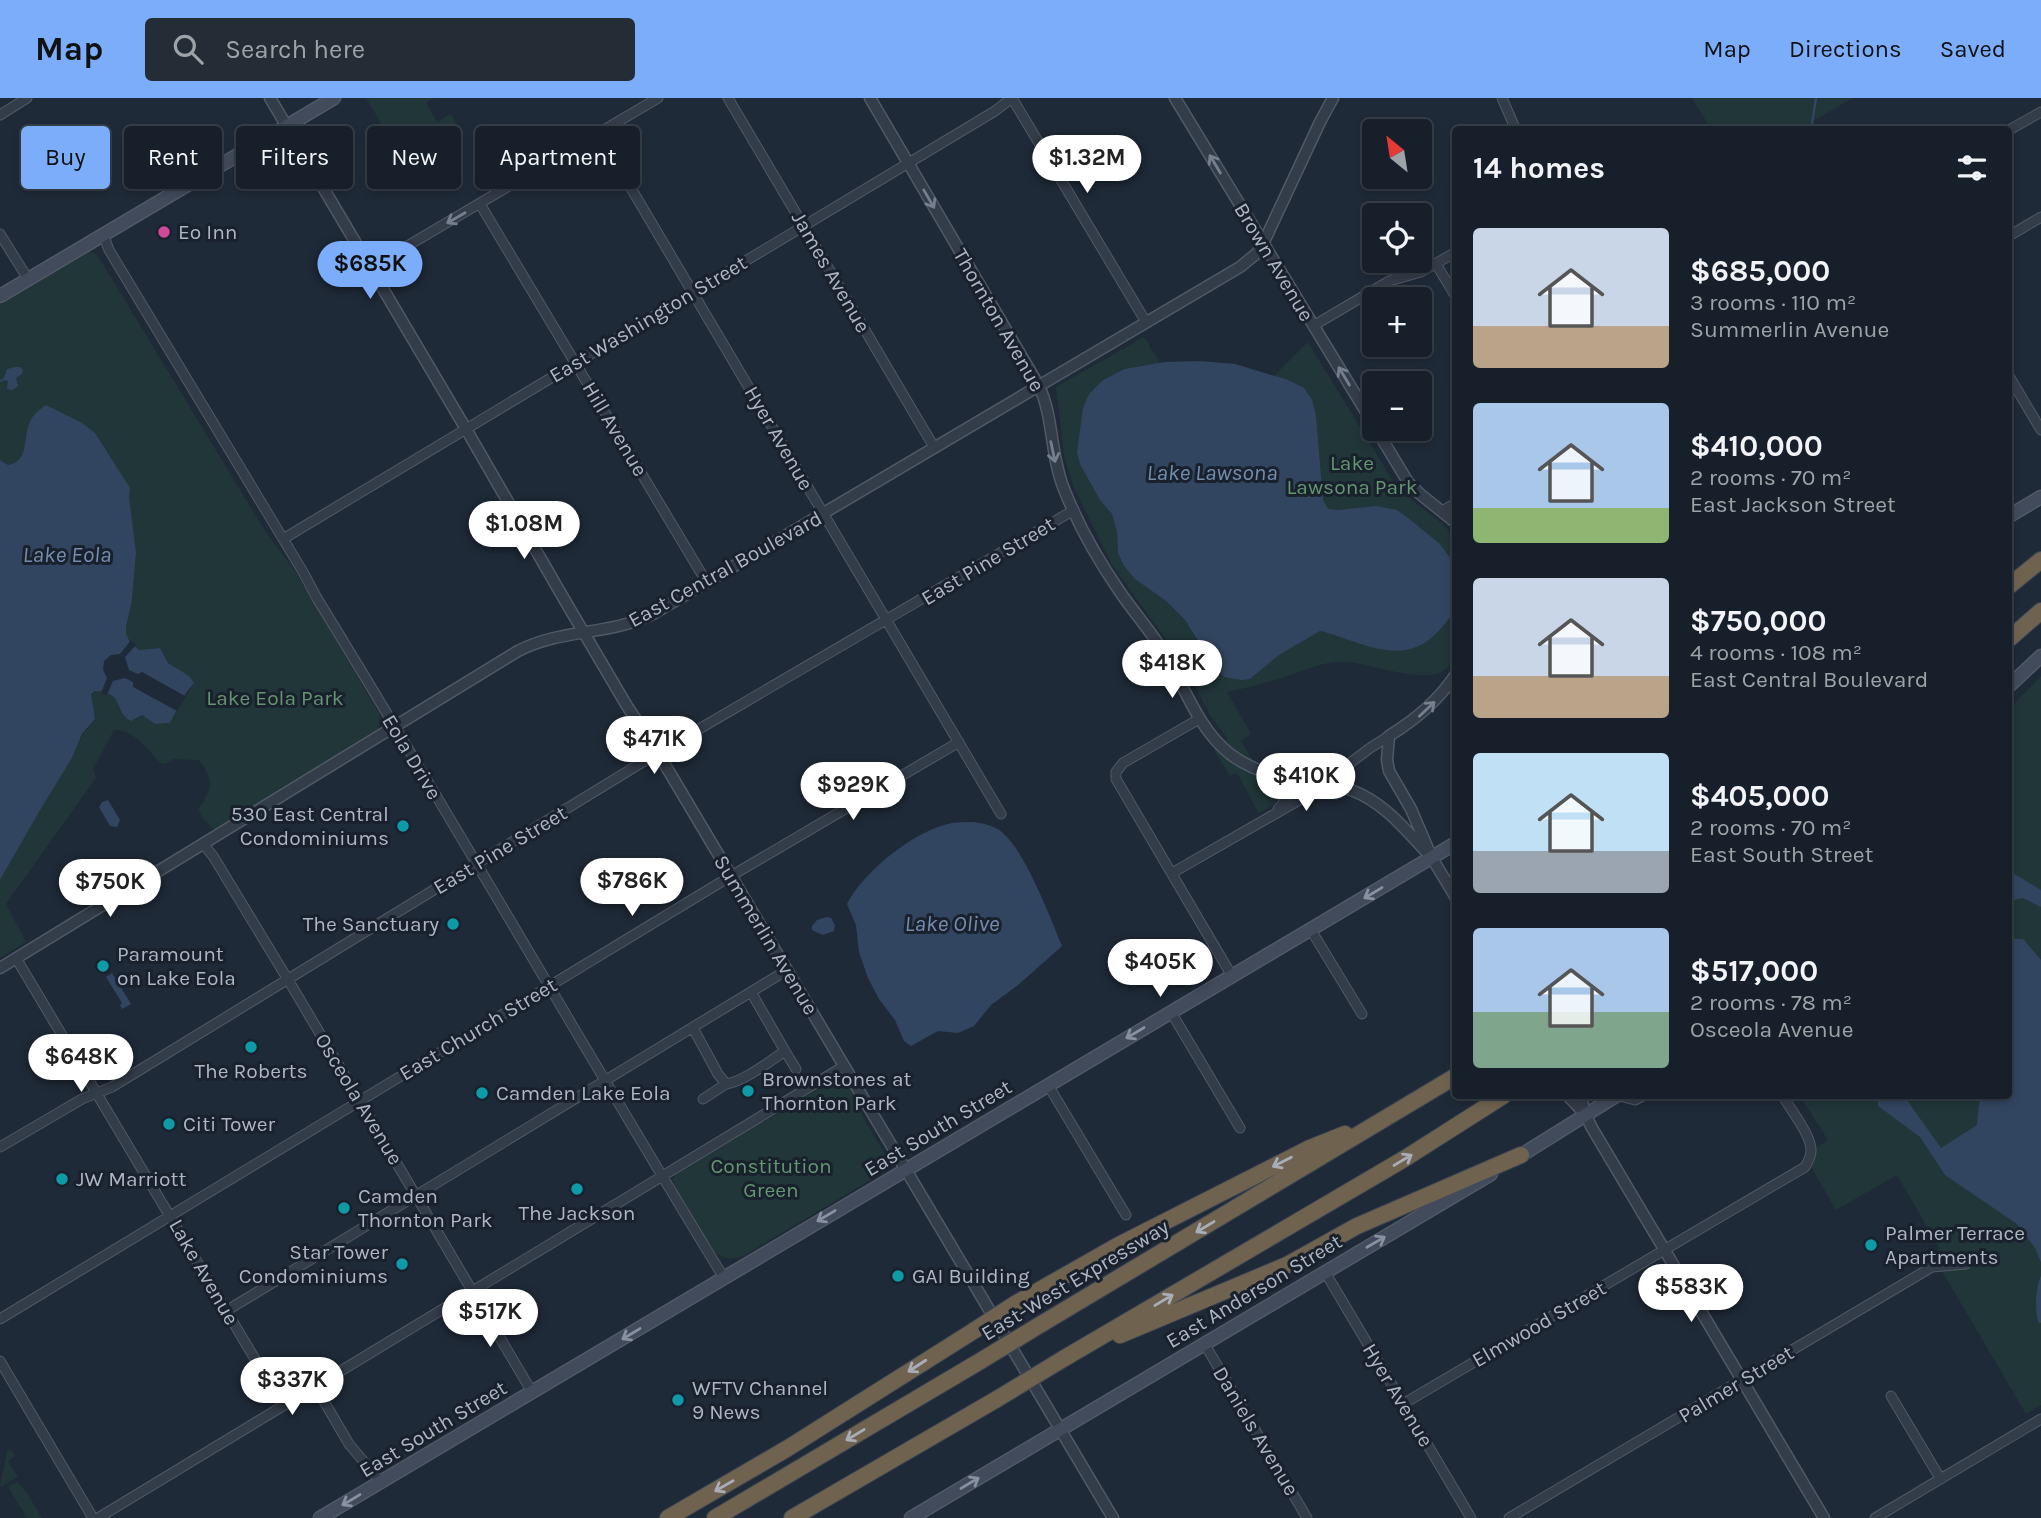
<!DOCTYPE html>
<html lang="en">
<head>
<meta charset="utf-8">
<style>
	body { margin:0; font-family:Karla,sans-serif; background:#242d36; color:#f1f3f6; height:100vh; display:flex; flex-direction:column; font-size:26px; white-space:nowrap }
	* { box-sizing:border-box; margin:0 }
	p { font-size:23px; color:#9ea3a8 }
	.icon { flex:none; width:38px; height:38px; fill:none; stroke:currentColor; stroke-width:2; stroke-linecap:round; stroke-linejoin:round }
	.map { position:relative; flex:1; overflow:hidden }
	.side { position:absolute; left:1452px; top:28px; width:560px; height:973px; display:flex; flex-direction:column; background:#17202a; border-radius:7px; box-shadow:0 4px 10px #0003,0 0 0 2px #363e47 }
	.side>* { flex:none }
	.guide { position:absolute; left:21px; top:28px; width:665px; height:63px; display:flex; gap:14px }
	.needle { width:46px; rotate:330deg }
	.fabs { position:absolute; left:1362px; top:21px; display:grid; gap:14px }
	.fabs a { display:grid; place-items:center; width:70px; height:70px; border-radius:7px; background:#17202a; box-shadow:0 4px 10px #0003,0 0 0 2px #363e47; font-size:35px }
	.price { position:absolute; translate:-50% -60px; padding:0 16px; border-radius:24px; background:#fff; color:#222; font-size:23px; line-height:46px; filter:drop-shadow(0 2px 4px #0008) }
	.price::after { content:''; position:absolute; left:50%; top:42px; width:21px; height:16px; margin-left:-10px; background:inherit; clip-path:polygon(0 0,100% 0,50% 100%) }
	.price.active { background:#7cadfb; color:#111 }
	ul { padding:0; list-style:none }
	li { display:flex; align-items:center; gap:21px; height:175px; padding:0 21px }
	li span { display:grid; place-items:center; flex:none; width:196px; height:140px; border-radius:7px; color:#555 }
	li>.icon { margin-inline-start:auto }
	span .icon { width:84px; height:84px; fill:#fffc; stroke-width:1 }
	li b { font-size:30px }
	h2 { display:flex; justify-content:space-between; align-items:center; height:84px; padding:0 21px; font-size:30px }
	.pill { padding:0 24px; border-radius:7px; background:#17202a; box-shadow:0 4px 10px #0003,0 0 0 2px #363e47; font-size:24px; line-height:63px }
	.pill.active { background:#7cadfb; color:#111 }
	header { display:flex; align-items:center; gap:42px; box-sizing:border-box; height:98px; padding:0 35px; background:#7cadfb; color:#111 }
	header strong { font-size:33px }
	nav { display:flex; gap:38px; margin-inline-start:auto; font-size:24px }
	.search { width:490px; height:63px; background:#242d36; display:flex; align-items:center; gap:18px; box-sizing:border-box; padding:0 24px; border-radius:7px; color:#9ea3a8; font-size:26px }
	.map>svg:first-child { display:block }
</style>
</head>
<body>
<header>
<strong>Map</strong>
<div class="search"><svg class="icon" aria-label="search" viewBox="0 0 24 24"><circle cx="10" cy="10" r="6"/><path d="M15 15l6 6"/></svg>Search here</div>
<nav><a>Map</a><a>Directions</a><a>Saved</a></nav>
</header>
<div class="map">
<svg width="2041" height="1420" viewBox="0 0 2041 1420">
	<rect width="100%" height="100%" fill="#1f2a38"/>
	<path fill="#213639" d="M 366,0 L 434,0 L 426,5 L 437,24 L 451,16 L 464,39 L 424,62 L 419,53 L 403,62 Z
		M 1692,0 L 1853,0 L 1799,31 L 1711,31 Z
		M 89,154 L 94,155 L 98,158 L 265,433 L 295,473 L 380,617 C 379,626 380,630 373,636 L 215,732 L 204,722 L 198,711 C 213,691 214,682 199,662 L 174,661 L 165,666 L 161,665 C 148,653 133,630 114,632 L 93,671 L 96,680 L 6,806 L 26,844 L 0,860 L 0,782 L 39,714 L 72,660 L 83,636 L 95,622 L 91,597 L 95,593 C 111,594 119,601 123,617 L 134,622 L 142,617 L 155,626 L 170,625 L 194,585 L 168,565 L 160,550 L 139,552 L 130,544 L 126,536 L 126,529 L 132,502 L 136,454 L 129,399 L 130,390 L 25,337 C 26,350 22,365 8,367 L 0,362 L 0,207 Z
		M 1144,239 L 1160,265 L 1123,271 L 1081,333 L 1077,354 L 1100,402 L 1112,416 L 1117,434 L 1118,455 L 1135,481 L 1166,503 L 1185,522 L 1211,564 L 1250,581 L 1279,557 L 1320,533 L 1340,538 L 1430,541 L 1456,512 C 1456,532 1462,560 1443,573 C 1425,586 1370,566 1348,564 C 1325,562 1306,572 1285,579 C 1265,585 1247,590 1227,594 L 1251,636 L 1241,643 L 1264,682 L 1274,688 L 1280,703 L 1259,715 L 1237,675 L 1230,678 L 1214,652 L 1228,641 L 1212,620 L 1179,559 L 1112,467 L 1099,440 L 1075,392 L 1064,358 L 1056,289 Z
		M 1308,244 L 1396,388 C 1411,406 1452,425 1456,447 C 1457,454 1456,463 1456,470 L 1454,465 L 1339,412 L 1328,411 L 1323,402 L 1316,317 L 1274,278 Z
		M 2041,578 L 2041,1307 L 2026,1316 L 1932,1156 L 1940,1151 L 1897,1077 L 1836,1112 L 1811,1069 L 1817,1049 L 1828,1042 L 1800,998 L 2009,998 L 2009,611 Z
		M 835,981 L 841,981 L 849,987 L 863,1019 L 888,1061 L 885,1073 L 745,1157 C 734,1162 727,1162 716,1155 C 709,1145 672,1090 673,1082 C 673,1081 674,1079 675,1077 Z
		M 10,1351 L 15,1358 L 8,1363 L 18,1379 L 0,1389 L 7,1353 Z
		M 16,1384 L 22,1388 L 26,1395 L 27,1395 L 42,1420 L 27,1420 L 8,1389 Z"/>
	<path fill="#324560" d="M 1199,263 L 1235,266 L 1288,282 L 1304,290 L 1312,302 L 1316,317 L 1323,402 L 1328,411 L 1339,412 L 1376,408 L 1397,412 L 1408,420 L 1440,446 L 1454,465 L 1456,470 L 1456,512 C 1448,521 1440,533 1430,541 C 1396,568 1356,541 1320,533 L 1279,557 L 1250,581 L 1242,582 L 1224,579 L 1211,564 L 1185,522 L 1166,503 L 1135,481 L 1124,468 L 1118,455 L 1117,434 L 1112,416 L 1100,402 L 1080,366 L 1077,354 L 1083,310 L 1089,296 L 1102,283 L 1124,271 L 1165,264 Z
		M 15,269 L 20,269 L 23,272 L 22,276 L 16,280 L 18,288 L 12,292 L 7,291 L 8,283 L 4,282 L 0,284 L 0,282 L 4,280 L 7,271 Z
		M 46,307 L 82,325 L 95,335 L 130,390 L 129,399 L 136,454 L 132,502 L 126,529 L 126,536 L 130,544 L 139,552 L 160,550 L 168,565 L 189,578 L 194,585 L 186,595 L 170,625 L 155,626 L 142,617 L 131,623 C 113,614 126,595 95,593 L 91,596 L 95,621 L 82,636 L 72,660 L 39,714 L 0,782 L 0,362 L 8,367 C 30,363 22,339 30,324 C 33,316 39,312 46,307 Z
		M 108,702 L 120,722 L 117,729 L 110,728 L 99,709 L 102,704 Z
		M 974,724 C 985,726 996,728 1004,736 C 1026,756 1050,819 1062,848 L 1018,887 L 991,907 L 974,928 L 958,935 L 938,933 L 911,948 L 904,943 L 895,922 L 879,901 L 868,880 L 859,854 L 856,827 L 847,806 C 864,773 915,732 952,725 C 959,724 967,724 974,724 Z
		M 2009,773 L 2041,792 L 2041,809 L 2023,800 L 2009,803 Z
		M 827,819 L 831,820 L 835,827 L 834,833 L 823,837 L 812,832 L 812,828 L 817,822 Z
		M 2009,841 L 2023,841 L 2041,862 L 2041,1164 L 2035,1150 L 2017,1126 L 1945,1077 L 1920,1039 L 1878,1008 L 1878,998 L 1904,998 L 1941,1050 L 1977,1027 L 1980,998 L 2009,998 Z
		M 112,875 L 131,906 L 122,911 L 120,907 L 122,905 L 106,879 Z
		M 2041,1177 L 2041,1225 L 2038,1224 C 2035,1208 2035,1193 2041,1177 Z"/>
	<path fill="#1f2a38" d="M 131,542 L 136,547 L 125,559 L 129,572 L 138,576 L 142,574 L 185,598 L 177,613 L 133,589 L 133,584 L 125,580 L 113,583 L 107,597 L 101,595 L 107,580 L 103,572 L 104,563 L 111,557 L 120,556 Z"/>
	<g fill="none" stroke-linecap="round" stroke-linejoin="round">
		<path stroke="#324560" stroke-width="2.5" d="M 1811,32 L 1816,0"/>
		<g stroke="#505966" stroke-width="11">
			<path id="minor" d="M 728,0 L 934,349
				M 1012,0 L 1146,224
				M 1502,0 L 1516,32
				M 0,17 L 27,0
				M 2009,32 L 2041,14
				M 599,36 L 1001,716
				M 480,106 L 707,485
				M 0,136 L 28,181
				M 103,136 L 109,152 L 303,474 L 318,502 C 456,726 586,955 724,1180
				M 2009,138 L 2041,119
				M 1436,166 L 1456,199
				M 370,170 L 658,0
				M 1313,228 L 1389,183 L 1421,174 L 1456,154
				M 2009,278 L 2041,332
				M 1442,413 L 1456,405
				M 283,441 L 995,13 L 1012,0
				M 1199,621 L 1123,665 L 1116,674 L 1116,681 L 1232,878
				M 1278,679 C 1285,690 1290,701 1278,711
				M 203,746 L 213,758 L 293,890 L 532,1294
				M 1172,775 L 1308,697 L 1370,650 L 1389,638
				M 1311,832 L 1362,916
				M 16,860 L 283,1308
				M 1171,914 L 1240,1030
				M 693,930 L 718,976 L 726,986 C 743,984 770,963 785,953 L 751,894
				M 785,953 L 796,971
				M 1048,987 L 1126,1117
				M 1619,998 L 1635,1002 L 1643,998
				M 703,1001 L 726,986
				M 0,1049 L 82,1001 L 112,989 L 646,662 L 1074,412
				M 1325,1174 L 1471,1420
				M 226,1213 L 787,872
				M 0,1221 L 731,778 L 959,644
				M 1204,1245 L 1307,1420
				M 0,1263 L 93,1420
				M 315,1288 L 349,1346 L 381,1384
				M 1891,1298 L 1940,1380
				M 1403,1306 L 1805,1069 C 1808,1064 1811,1059 1811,1053 C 1812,1038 1790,1011 1783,998
				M 98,1420 L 844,968
				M 1509,1420 L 1932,1169 L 1966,1166
				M 1875,1420 L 2041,1321"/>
		</g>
		<g stroke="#505966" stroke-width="13">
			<path id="tertiary" d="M 270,0 L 466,331 L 564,501 L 627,608 L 658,655 L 1113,1420
				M 870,0 L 1039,288 C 1054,320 1050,357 1064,391 C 1078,427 1098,462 1120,494 C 1133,513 1148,530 1161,550 C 1184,585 1196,629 1230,656 C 1254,674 1281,681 1309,684 C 1323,686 1338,687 1351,692 C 1386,705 1407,734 1432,760
				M 1175,0 L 1374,327
				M 1376,331 L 1408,384 L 1420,396 L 1456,425
				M 1456,576 C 1438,603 1416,621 1389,638 L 1387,662 L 1389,673 L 1411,711 L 1432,760 L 1456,800
				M 0,870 L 518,553 C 563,530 608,538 653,516 L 1240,169 L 1256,156 L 1263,146 L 1320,24 L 1333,0
				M 1568,998 L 1585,1016
				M 1581,998 L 1585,1016 L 1592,1030 L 1824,1420"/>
		</g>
		<g stroke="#505966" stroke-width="15">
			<path id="secondary" d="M 0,198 L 334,0
				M 2009,418 L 2041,399
				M 2009,588 L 2041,558
				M 1515,1061 L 1616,998
				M 320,1420 L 1456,745
				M 911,1420 L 1491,1076"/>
		</g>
		<g stroke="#3e4653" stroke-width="18">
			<path id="motorway" d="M 2009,488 L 2041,462
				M 2009,541 L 2041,513
				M 1015,1206 L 1117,1148 L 1310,1050 L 1345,1036
				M 1043,1225 L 1456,978
				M 1120,1237 L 1287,1167 L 1357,1128 L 1521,1057
				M 1063,1261 L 1404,1061 L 1503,998
				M 668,1420 L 788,1350 L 975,1232
				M 715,1420 L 977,1265
				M 792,1420 L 997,1301"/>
		</g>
		<use href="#minor" stroke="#333c49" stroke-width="9"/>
		<use href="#tertiary" stroke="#333c49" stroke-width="10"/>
		<use href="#secondary" stroke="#414b5c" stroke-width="12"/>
		<use href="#motorway" stroke="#6f6350" stroke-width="16"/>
		<g stroke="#3e4653" stroke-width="18" stroke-linecap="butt">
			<path id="motorway-bridge" d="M 975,1232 L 1015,1206
				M 977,1265 L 1043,1225
				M 997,1301 L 1063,1261"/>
		</g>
		<use href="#motorway-bridge" stroke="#6f6350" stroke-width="16"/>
	</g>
	<defs><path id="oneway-shaft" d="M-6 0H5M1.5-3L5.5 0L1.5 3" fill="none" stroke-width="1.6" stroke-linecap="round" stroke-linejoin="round" transform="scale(1.75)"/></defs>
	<g stroke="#767f8d">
		<use href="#oneway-shaft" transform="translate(1215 66) rotate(-121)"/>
		<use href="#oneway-shaft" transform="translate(929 101) rotate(60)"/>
		<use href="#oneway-shaft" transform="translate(456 120) rotate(150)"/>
		<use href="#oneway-shaft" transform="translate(1344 278) rotate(-121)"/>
		<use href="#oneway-shaft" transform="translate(1053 354) rotate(78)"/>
		<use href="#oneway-shaft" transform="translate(1427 611) rotate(-43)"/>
	</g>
	<g stroke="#8791a0">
		<use href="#oneway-shaft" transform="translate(1373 795) rotate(149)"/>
		<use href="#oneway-shaft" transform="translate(1135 935) rotate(149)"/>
		<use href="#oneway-shaft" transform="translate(826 1118) rotate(149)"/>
		<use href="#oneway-shaft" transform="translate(1376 1144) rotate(-30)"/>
		<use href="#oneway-shaft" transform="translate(631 1236) rotate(149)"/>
		<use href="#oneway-shaft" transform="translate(970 1385) rotate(-31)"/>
		<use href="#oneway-shaft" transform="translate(351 1402) rotate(149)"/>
	</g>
	<g stroke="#a7aeb9">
		<use href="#oneway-shaft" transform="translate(1403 1062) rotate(-31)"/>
		<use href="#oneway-shaft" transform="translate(1282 1064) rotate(153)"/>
		<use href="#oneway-shaft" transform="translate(1205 1129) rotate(149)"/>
		<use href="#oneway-shaft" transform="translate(1164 1202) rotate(-31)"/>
		<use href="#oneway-shaft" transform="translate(917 1268) rotate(147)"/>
		<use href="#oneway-shaft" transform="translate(855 1337) rotate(149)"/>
		<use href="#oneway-shaft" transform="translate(724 1388) rotate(150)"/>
	</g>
	<circle fill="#d1479c" stroke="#19212d" stroke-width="2.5" cx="164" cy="134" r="7"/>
	<g fill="#0f9aa8" stroke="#19212d" stroke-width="2.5">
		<circle cx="403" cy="728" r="7"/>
		<circle cx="453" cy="826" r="7"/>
		<circle cx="103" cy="868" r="7"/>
		<circle cx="251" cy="949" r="7"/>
		<circle cx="748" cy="993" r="7"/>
		<circle cx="482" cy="995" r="7"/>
		<circle cx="169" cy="1026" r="7"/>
		<circle cx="62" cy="1081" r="7"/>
		<circle cx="577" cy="1091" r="7"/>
		<circle cx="344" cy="1110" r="7"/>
		<circle cx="1871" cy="1147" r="7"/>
		<circle cx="402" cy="1166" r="7"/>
		<circle cx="898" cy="1178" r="7"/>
		<circle cx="678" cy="1302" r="7"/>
	</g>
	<g text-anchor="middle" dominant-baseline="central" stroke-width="6" stroke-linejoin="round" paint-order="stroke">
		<g font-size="21" fill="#adb6c5" stroke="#19212d" text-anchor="start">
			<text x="178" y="134">Eo Inn</text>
			<text x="389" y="716" text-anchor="end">530 East Central<tspan x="389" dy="24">Condominiums</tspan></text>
			<text x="439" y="826" text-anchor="end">The Sanctuary</text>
			<text x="117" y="856">Paramount<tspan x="117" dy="24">on Lake Eola</tspan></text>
			<text x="251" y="973" text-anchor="middle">The Roberts</text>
			<text x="762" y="981">Brownstones at<tspan x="762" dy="24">Thornton Park</tspan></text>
			<text x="496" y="995">Camden Lake Eola</text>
			<text x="183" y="1026">Citi Tower</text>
			<text x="76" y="1081">JW Marriott</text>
			<text x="358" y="1098">Camden<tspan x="358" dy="24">Thornton Park</tspan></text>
			<text x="577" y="1115" text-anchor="middle">The Jackson</text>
			<text x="1885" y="1135">Palmer Terrace<tspan x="1885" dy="24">Apartments</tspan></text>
			<text x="388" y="1154" text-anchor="end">Star Tower<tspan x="388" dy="24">Condominiums</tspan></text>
			<text x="912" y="1178">GAI Building</text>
			<text x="692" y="1290">WFTV Channel<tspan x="692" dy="24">9 News</tspan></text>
		</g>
		<g font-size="21" fill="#adb6c5" stroke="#19212d">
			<text transform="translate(1274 164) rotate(59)">Brown Avenue</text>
			<text transform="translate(831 174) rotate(60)">James Avenue</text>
			<text transform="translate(648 221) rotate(-31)">East Washington Street</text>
			<text transform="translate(999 222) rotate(60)">Thornton Avenue</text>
			<text transform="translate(615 331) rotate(59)">Hill Avenue</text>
			<text transform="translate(779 340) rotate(60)">Hyer Avenue</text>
			<text transform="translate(988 463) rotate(-31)">East Pine Street</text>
			<text transform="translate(725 471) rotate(-29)">East Central Boulevard</text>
			<text transform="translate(412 659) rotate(59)">Eola Drive</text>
			<text transform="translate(500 752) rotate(-31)">East Pine Street</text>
			<text transform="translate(766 837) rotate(59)">Summerlin Avenue</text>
			<text transform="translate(478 931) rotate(-31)">East Church Street</text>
			<text transform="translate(359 1001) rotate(59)">Osceola Avenue</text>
			<text transform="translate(938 1030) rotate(-31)">East South Street</text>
			<text transform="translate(204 1174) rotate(60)">Lake Avenue</text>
			<text transform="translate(1075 1182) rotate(-31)">East-West Expressway</text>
			<text transform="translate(1254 1193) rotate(-31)">East Anderson Street</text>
			<text transform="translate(1539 1226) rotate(-30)">Elmwood Street</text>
			<text transform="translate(1736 1286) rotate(-31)">Palmer Street</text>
			<text transform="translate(1398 1297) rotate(59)">Hyer Avenue</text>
			<text transform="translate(433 1331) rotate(-31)">East South Street</text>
			<text transform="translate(1256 1333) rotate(59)">Daniels Avenue</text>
		</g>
		<g font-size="21" fill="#649670" stroke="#19212d">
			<text x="1352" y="365">Lake<tspan x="1352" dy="24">Lawsona Park</tspan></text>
			<text x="275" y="600">Lake Eola Park</text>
			<text x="771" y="1068">Constitution<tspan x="771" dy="24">Green</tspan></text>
		</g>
		<g font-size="23" font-style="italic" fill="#748daf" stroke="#19212d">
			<text x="1212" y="374">Lake Lawsona</text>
			<text x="67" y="456">Lake Eola</text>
			<text x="952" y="825">Lake Olive</text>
		</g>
	</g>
</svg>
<div class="fabs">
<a><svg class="needle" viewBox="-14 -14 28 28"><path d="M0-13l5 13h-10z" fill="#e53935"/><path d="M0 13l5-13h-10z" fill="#9ea3a8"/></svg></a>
<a><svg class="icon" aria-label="locate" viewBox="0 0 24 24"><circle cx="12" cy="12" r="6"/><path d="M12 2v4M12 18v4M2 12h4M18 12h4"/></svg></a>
<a>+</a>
<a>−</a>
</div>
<b class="price" style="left:1087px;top:97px">$1.32M</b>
<b class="price active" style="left:370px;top:203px">$685K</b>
<b class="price" style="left:524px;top:463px">$1.08M</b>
<b class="price" style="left:1172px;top:602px">$418K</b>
<b class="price" style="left:654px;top:678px">$471K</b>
<b class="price" style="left:1306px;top:715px">$410K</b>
<b class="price" style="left:853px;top:724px">$929K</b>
<b class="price" style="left:632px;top:820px">$786K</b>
<b class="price" style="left:110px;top:821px">$750K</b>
<b class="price" style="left:1160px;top:901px">$405K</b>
<b class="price" style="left:81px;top:996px">$648K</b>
<b class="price" style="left:1691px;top:1226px">$583K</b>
<b class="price" style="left:490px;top:1251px">$517K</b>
<b class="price" style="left:292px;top:1319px">$337K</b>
<div class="guide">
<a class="pill active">Buy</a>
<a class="pill">Rent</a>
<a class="pill">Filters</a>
<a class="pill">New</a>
<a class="pill">Apartment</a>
</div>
<section class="side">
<h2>14 homes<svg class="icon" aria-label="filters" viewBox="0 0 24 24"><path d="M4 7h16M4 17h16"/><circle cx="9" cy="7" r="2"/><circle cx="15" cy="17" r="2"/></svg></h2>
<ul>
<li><span style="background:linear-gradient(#c9d6e8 70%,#b9a48a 0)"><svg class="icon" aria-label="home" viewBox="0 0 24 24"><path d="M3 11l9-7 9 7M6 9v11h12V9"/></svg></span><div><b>$685,000</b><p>3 rooms · 110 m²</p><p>Summerlin Avenue</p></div></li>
<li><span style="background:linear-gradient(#a9c7e8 75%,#8fb573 0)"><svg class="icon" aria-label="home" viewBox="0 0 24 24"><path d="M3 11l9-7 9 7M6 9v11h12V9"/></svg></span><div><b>$410,000</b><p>2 rooms · 70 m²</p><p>East Jackson Street</p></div></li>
<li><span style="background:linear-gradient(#c9d6e8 70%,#b9a48a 0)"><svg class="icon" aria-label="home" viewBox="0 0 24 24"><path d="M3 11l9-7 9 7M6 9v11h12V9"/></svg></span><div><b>$750,000</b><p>4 rooms · 108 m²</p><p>East Central Boulevard</p></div></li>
<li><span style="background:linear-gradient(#bfe0f5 70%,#9aa5b1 0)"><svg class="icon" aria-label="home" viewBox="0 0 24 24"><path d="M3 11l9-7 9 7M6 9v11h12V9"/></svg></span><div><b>$405,000</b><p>2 rooms · 70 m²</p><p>East South Street</p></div></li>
<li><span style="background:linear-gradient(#a9c7e8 60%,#7fa58c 0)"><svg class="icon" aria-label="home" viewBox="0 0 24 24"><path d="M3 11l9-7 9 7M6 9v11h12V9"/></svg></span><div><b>$517,000</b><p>2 rooms · 78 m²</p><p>Osceola Avenue</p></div></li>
</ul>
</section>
</div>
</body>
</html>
